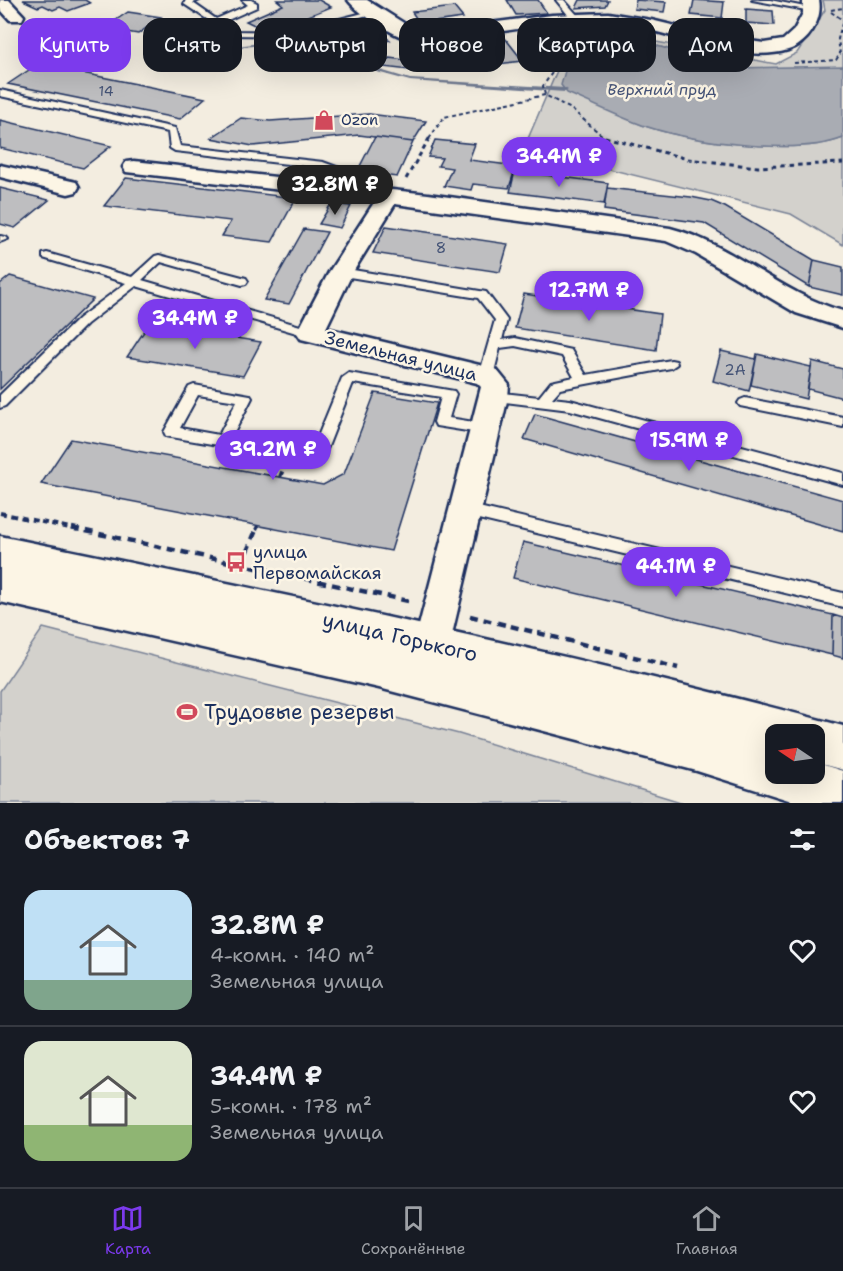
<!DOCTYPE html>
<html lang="ru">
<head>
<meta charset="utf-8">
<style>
	body { margin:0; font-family:"Shantell Sans",sans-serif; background:#20242c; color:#f1f3f6; height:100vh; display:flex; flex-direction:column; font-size:22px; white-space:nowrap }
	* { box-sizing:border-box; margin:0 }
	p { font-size:20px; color:#9ea1a6 }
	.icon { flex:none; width:33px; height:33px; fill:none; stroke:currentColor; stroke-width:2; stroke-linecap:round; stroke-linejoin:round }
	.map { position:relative; height:803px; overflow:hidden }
	.sheet { display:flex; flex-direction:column; background:#171b24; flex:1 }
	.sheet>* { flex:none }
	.top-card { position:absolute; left:18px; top:18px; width:807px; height:54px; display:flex; gap:12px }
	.needle { width:39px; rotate:283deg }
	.tools { position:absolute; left:765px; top:724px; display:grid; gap:12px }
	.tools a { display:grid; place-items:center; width:60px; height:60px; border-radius:12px; background:#171b24; box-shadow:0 6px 24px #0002; font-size:30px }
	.price { position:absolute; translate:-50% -51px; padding:0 14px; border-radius:21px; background:#7c3aed; color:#fff; font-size:20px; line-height:39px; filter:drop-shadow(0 2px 3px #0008) }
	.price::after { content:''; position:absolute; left:50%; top:36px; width:18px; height:14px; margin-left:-9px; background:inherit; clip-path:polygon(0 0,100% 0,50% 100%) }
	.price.current { background:#222; color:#fff }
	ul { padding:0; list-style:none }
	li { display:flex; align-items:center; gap:18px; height:150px; padding:0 24px }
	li+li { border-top:2px solid #363941 }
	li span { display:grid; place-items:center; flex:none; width:168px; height:120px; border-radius:18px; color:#555 }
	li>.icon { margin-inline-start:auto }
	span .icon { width:72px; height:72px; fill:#fffc; stroke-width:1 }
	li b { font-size:26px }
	h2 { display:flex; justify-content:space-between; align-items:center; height:72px; padding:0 24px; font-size:26px }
	.tag { padding:0 21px; border-radius:18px; background:#171b24; box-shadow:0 6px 24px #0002; font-size:21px; line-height:54px }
	.tag.current { background:#7c3aed; color:#fff }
	.tab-bar { display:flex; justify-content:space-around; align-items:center; height:84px; border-top:2px solid #363941; background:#171b24; font-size:16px; color:#9ea1a6 }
	.tab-bar a { display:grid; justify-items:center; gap:3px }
	.tab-bar .current { color:#7c3aed }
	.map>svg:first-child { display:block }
</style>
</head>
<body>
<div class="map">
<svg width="843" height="803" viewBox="0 0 843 803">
	<rect width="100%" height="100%" fill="#f3ede0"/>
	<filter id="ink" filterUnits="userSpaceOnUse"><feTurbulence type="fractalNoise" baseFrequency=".0167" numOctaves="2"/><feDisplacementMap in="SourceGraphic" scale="12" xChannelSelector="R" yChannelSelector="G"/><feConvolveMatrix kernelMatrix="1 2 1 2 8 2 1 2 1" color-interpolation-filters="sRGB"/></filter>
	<g filter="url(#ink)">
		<path fill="#d3d1cc" stroke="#778095" stroke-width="1.5" d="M 823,0 L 843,0 L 843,66 L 840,67 L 735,68 L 643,42 L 612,40 L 585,43 L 597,105 C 614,112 630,121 648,127 C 694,142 798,156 843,138 L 843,245 L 791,214 L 524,148 L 562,59 L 577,40 L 607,33 L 776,64 L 797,53 L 825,10 Z
			M 43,628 L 459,734 L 684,803 L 0,803 L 0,691 Z"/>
		<path fill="#a9acb3" stroke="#707a91" stroke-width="1.5" d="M 596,40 L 643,42 L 735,68 L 843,66 L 843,138 C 798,156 694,142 648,127 C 620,118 594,104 567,93 L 561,85 L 571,50 L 585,43 Z"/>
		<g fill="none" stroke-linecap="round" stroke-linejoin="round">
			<path fill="#707a91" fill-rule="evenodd" d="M 267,42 L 308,43 L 370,67 L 410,79 L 565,88 L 568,90 L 565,92 L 410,81 L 366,69 L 305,45 L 267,44 L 194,54 L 172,55 L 170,54 L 172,53 L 194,52 Z"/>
		</g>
		<path fill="#bebec0" stroke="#1b2f5e" stroke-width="1.5" d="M 23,0 L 85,0 L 90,3 L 68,11 L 60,7 L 53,10 L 43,5 L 38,7 Z
			M 277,0 L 319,0 L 331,7 L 269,32 L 246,21 L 283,5 Z
			M 507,0 L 538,0 L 547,13 L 516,15 Z
			M 580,0 L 608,0 L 605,6 L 576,8 Z
			M 636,0 L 666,2 L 664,12 L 634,9 Z
			M 694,0 L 724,2 L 722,18 L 691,15 Z
			M 454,7 L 463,18 L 420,24 L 412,12 Z
			M 746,9 L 773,11 L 774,25 L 746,23 Z
			M 128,12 L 161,17 L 138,34 L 104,28 Z
			M 375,30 L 390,40 L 364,48 L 349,38 Z
			M 505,38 L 523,61 L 471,67 L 456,44 Z
			M 389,58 L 423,62 L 418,71 L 383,67 Z
			M 38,64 L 205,98 L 180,119 L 8,84 Z
			M 369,114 L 426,121 L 413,142 L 359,135 L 253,146 L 211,138 L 241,118 L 270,121 Z
			M 0,120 L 111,146 L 83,168 L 0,148 Z
			M 375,137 L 413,142 L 397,177 L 357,172 Z
			M 435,140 L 475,144 L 469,160 L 516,166 L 509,188 L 473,184 L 471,190 L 444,186 L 452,168 L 438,166 L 442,158 L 428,157 Z
			M 515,171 L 608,183 L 604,204 L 510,192 Z
			M 126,178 L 296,198 L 272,242 L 222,236 L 231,221 L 104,206 Z
			M 0,188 L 49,200 L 15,228 L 0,224 Z
			M 607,188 L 691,197 L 711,201 L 725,207 L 814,260 L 809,287 L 704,223 L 604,210 Z
			M 331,204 L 351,206 L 340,228 L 319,224 Z
			M 386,226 L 508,244 L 500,272 L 373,253 Z
			M 304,229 L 327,232 L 289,304 L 264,300 Z
			M 814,260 L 843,267 L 843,295 L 809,287 Z
			M 10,276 L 93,299 L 0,389 L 0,284 Z
			M 524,294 L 660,314 L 656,350 L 515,328 Z
			M 149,324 L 261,342 L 243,376 L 127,357 Z
			M 721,351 L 756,359 L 749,391 L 713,381 Z
			M 757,354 L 811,367 L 806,399 L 751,385 Z
			M 812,361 L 843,369 L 843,398 L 808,389 Z
			M 375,393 L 437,403 L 391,551 L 41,484 L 71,439 L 323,485 L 344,474 Z
			M 535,414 L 843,500 L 843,531 L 524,439 Z
			M 523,542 L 833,615 L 832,655 L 513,578 Z
			M 833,615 L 843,618 L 843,658 L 832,655 Z"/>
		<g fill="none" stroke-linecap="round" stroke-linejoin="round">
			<g stroke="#1b2f5e" stroke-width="4">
				<path id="service" d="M 186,0 L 200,0 L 193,3 L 216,19 L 248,5 L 242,0 L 251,0 L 257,3 L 257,7 L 221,23 L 233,31 L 288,32 L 375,10 L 379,12 L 288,36 L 231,35 L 184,4 Z
					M 556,0 L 564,0 L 579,17 L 579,21 L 573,21 Z
					M 752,0 L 770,0 L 815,9 L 811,11 Z
					M 0,90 L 175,128 L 180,146 L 323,162 L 369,179 L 362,194 L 357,197 L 352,194 L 358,180 L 322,168 L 175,151 L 170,148 L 168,132 L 0,96 Z
					M 0,236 L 6,237 L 8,239 L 0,242 Z
					M 47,253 L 132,277 L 155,256 L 159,255 L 246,278 L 248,281 L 246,284 L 242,285 L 161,262 L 142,280 L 314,330 L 316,333 L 310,337 L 136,286 L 87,324 L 5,406 L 0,408 L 0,395 L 79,318 L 126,283 L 43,258 L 43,254 Z
					M 341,268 L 486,292 L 507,320 L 502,340 L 515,338 L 571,350 L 586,375 L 671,360 L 676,361 L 677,364 L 671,368 L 560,389 L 552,398 L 570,400 L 843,473 L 843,485 L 570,410 L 489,400 L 487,397 L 494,392 L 539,397 L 551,382 L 574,377 L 562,356 L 515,346 L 500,348 L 493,376 L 491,379 L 481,379 L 479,376 L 495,320 L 478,298 L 337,275 L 335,272 Z
					M 349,373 L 454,391 L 456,394 L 449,418 L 486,424 L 491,425 L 493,429 L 491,433 L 486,434 L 436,426 L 434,422 L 441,397 L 353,383 L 324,457 L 322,461 L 317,462 L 171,437 L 166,436 L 164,432 L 189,387 L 194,385 L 250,395 L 252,398 L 232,437 L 312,451 L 342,378 ZM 198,395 L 237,401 L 219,435 L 180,428 Z
					M 745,398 L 843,417 L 843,427 L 740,406 L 738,403 L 740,400 Z
					M 466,504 L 843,593 L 843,607 L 466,516 L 461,514 L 458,510 L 461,506 Z"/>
			</g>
			<g stroke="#1b2f5e" stroke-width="5">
				<path id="minor" d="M 0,0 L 9,0 L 24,16 L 22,20 L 10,20 L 0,9 Z
					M 348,0 L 367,0 L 418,32 L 552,15 L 608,13 L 651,20 L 721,37 L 764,43 L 783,40 L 794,30 L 803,13 L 803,0 L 819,0 C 823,20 808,44 788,50 C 736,66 663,26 609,23 C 562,20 514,30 467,36 C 452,38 434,44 418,42 C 400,40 358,14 348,0 Z
					M 134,161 L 428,194 L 670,228 C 733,244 780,294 843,311 L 843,328 L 796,313 L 696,254 L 666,241 L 395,204 L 353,272 L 326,328 L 496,369 L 509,385 L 508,397 L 445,664 L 440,676 L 427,680 L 414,676 L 409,664 L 481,387 L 477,383 L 301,339 L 297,333 L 329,272 L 375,201 L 126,172 L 123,167 L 126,162 Z
					M 0,165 L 76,182 L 79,187 L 76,192 L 68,194 L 0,177 Z"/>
			</g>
			<g stroke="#1b2f5e" stroke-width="5">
				<path id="primary" d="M 0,536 C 282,594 566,652 843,726 L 843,770 L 814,762 L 814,735 L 776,735 L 776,774 L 814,774 L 814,762 L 843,771 L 843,803 L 798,803 L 697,771 L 379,688 L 0,602 L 0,568 L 290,631 L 0,568 Z"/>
			</g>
			<path stroke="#1b2f5e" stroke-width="2" stroke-dasharray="4 3" stroke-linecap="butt" d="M 831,10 L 843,8
				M 831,12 L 843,20
				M 570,37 L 565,39 L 558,64 L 543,86 L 545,95 L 571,109 L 604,137 L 610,139
				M 794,63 L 836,60 L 840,54 L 838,39 L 843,20
				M 429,139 L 444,117 L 545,95"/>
			<path stroke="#1b2f5e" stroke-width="3" stroke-dasharray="4.5 4" stroke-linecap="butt" d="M 605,137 L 688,159 L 758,167 L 843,163
				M 406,179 L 430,137"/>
			<path stroke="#1b2f5e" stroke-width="4" stroke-dasharray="6 4.5" stroke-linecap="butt" d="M 280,477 L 284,467
				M 0,513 L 79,530
				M 256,530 L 258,526"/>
			<path stroke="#1b2f5e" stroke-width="4.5" stroke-dasharray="8 6" stroke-linecap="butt" d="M 72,528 L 413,602
				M 241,565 L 257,528
				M 470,616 L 678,668"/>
			<use href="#service" fill="#fcf5e5" fill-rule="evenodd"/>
			<use href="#minor" fill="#fcf5e5" fill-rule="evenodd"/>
			<use href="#primary" fill="#fcf5e5" fill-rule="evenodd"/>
		</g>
	</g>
	<defs>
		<g id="shop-bare" transform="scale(1.62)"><path d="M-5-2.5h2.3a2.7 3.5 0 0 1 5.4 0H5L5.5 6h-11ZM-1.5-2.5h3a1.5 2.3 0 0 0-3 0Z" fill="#d1495b" stroke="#fcf5e5" stroke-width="2.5" paint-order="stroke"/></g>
		<g id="bus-bare" transform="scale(1.62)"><path d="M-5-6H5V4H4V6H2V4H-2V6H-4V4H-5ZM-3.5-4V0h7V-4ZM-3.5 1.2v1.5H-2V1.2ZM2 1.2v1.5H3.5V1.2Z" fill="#d1495b" stroke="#fcf5e5" stroke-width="2.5" paint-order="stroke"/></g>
		<g id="stadium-bare" transform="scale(1.62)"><path d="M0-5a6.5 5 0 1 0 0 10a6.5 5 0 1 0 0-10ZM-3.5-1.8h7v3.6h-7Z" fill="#d1495b" stroke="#fcf5e5" stroke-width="2.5" paint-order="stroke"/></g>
	</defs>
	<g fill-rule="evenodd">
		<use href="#shop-bare" x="324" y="120"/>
		<use href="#bus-bare" x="236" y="562"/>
		<use href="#stadium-bare" x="187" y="712"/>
	</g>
	<g text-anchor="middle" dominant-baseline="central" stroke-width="5" stroke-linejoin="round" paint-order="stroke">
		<g font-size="14" fill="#445376">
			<text x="106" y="91">14</text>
		</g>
		<g font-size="15" fill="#1b2f5e" stroke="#fcf5e5" text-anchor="start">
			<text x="341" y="120">Ozon</text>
		</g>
		<g font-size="15" fill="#445376">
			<text x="441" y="248">8</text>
			<text x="735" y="370">2А</text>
		</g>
		<g font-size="16" font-style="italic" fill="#465478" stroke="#fcf5e5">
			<text x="662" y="89">Верхний пруд</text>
		</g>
		<g font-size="18" fill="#1b2f5e" stroke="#fcf5e5">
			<text transform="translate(401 356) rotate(14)">Земельная улица</text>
		</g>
		<g font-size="18" fill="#1b2f5e" stroke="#fcf5e5" text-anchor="start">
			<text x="253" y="552">улица<tspan x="253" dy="21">Первомайская</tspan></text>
		</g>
		<g font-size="21" fill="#1b2f5e" stroke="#fcf5e5">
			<text transform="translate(400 637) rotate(13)">улица Горького</text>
		</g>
		<g font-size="21" fill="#1b2f5e" stroke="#fcf5e5" text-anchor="start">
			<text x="204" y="712">Трудовые резервы</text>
		</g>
	</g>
</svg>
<div class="tools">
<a><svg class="needle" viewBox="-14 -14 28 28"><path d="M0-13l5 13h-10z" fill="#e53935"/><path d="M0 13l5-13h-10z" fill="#9ea1a6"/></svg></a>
</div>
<b class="price" style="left:559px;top:188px">34.4M ₽</b>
<b class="price current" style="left:335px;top:216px">32.8M ₽</b>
<b class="price" style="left:589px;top:322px">12.7M ₽</b>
<b class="price" style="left:195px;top:350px">34.4M ₽</b>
<b class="price" style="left:689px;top:472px">15.9M ₽</b>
<b class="price" style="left:273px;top:481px">39.2M ₽</b>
<b class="price" style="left:676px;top:598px">44.1M ₽</b>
<div class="top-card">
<a class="tag current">Купить</a>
<a class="tag">Снять</a>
<a class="tag">Фильтры</a>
<a class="tag">Новое</a>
<a class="tag">Квартира</a>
<a class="tag">Дом</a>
</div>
</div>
<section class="sheet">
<h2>Объектов: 7<svg class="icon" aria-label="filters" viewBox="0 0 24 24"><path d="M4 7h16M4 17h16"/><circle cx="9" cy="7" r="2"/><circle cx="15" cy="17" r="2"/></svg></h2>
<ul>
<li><span style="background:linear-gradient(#bfe0f5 75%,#7fa58c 0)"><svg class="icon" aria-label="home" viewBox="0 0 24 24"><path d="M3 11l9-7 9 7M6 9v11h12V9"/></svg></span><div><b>32.8M ₽</b><p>4-комн. · 140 m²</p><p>Земельная улица</p></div><svg class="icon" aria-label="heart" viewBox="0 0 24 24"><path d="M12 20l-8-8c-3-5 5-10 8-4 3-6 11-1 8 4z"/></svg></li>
<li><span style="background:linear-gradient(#dfe7d0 70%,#8fb573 0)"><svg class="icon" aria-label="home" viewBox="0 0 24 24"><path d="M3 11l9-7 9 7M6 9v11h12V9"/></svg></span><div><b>34.4M ₽</b><p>5-комн. · 178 m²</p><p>Земельная улица</p></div><svg class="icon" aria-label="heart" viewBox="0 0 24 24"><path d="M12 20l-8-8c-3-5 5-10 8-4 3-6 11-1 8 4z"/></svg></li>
</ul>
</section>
<nav class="tab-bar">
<a class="current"><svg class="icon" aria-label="map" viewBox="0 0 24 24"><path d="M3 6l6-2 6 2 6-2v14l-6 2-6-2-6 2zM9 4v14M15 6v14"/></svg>Карта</a>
<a><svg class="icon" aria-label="saved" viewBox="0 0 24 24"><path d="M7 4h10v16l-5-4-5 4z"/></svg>Сохранённые</a>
<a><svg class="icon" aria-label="home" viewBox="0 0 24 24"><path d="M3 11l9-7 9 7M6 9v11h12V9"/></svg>Главная</a>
</nav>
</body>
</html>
